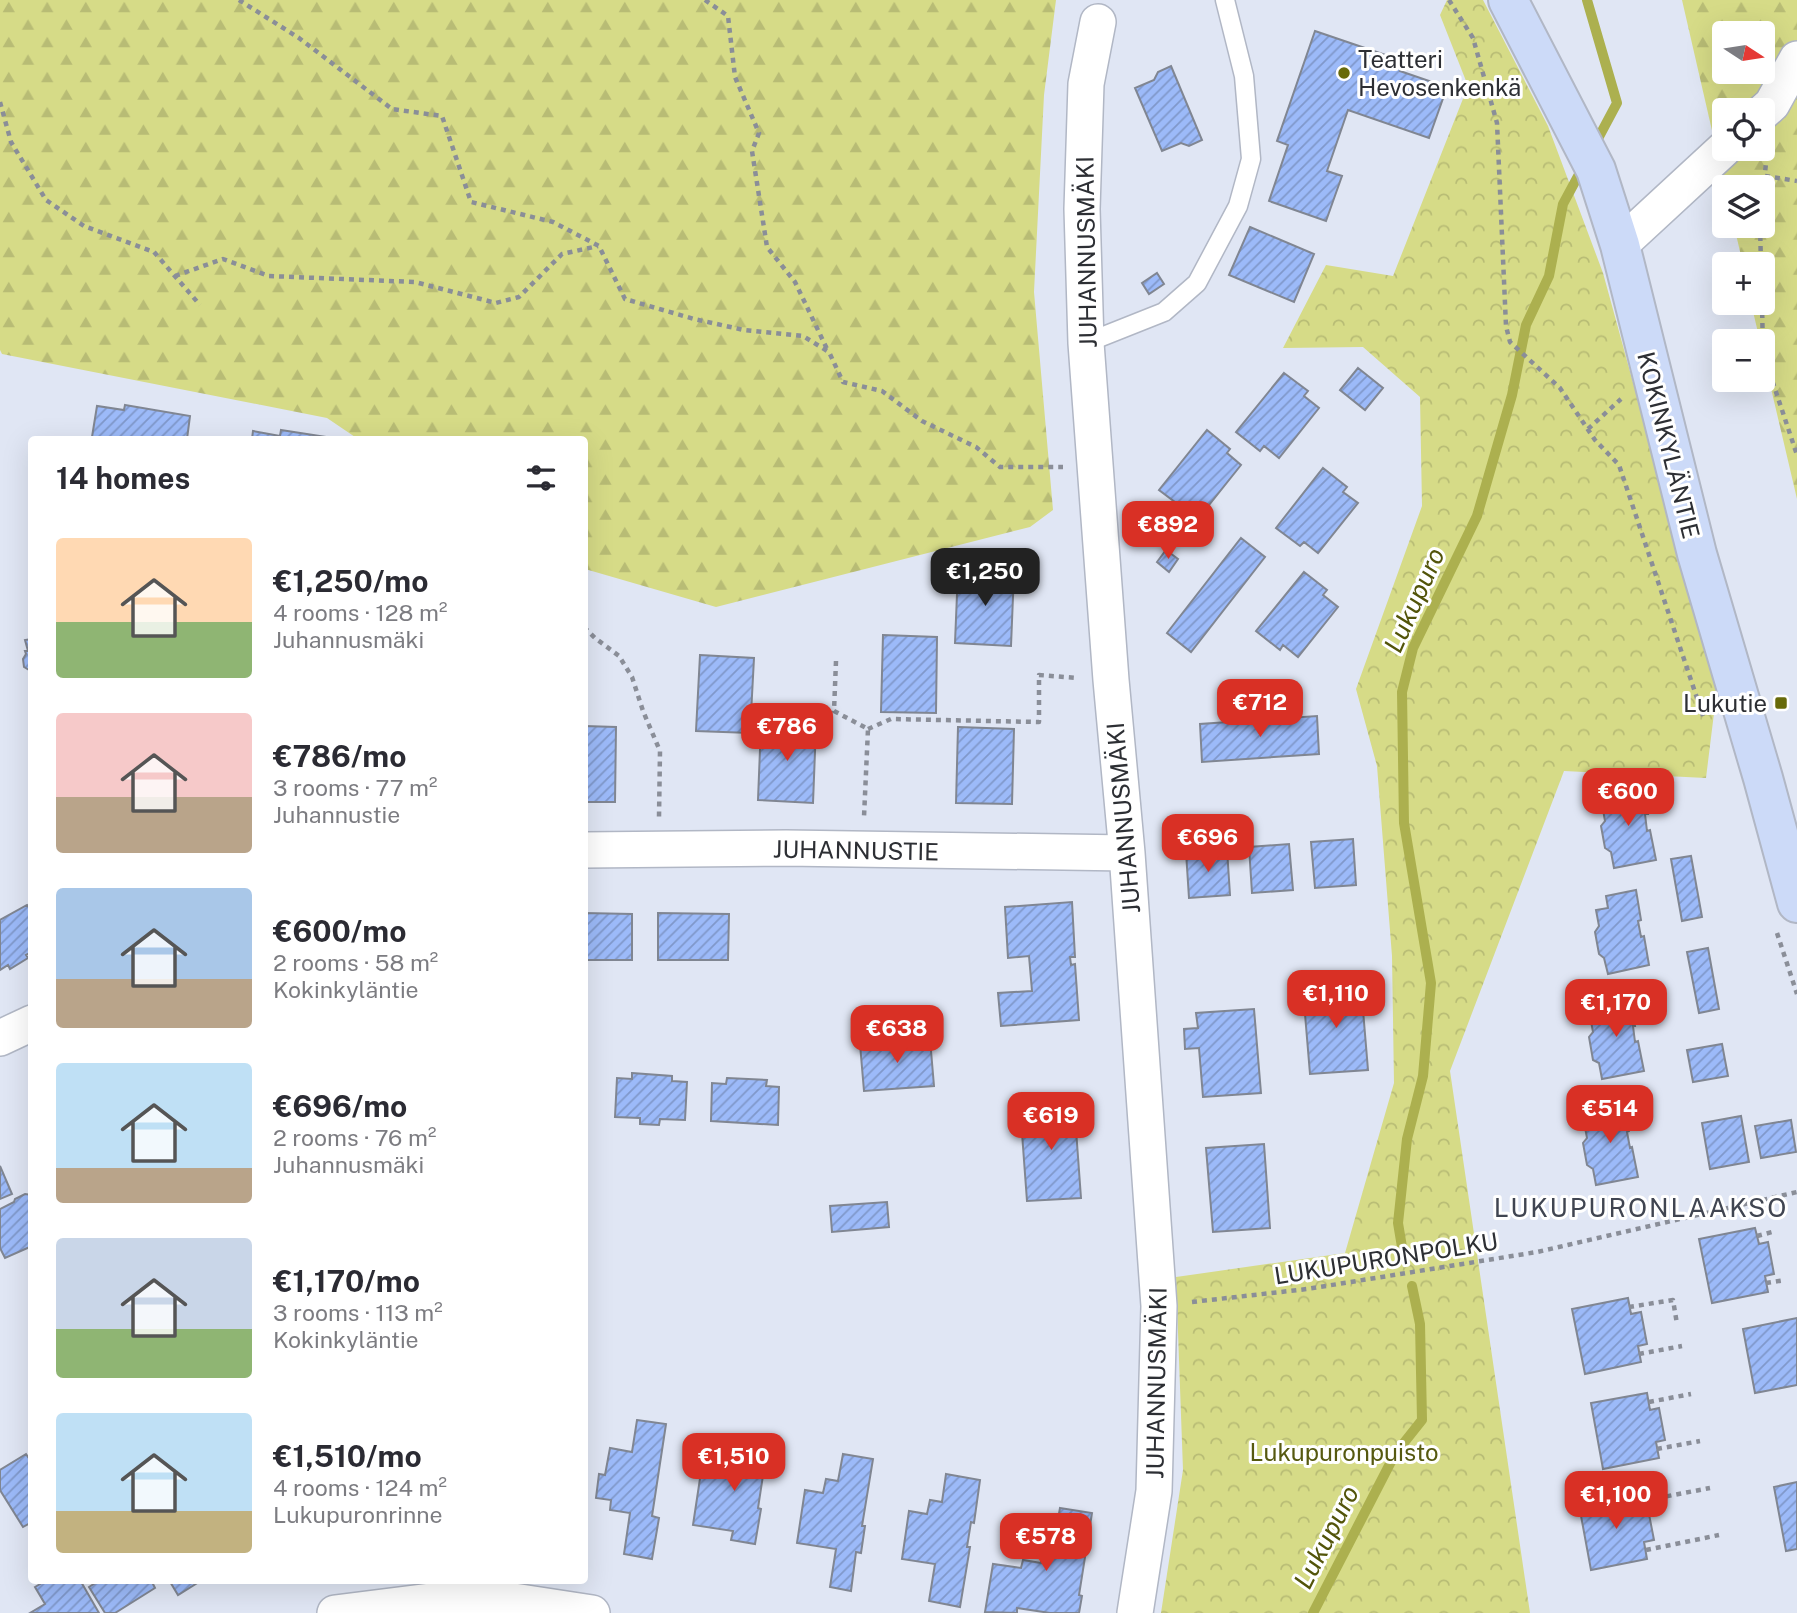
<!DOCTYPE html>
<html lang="en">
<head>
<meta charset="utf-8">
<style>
	body { margin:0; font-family:"Public Sans",sans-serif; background:#f2f2f3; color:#2b2b33; height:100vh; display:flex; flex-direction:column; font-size:26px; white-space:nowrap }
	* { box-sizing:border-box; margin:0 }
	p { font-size:23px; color:#7c7c81 }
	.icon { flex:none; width:38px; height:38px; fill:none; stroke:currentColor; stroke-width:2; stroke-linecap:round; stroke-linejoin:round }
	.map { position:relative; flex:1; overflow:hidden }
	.sheet { position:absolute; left:28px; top:436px; width:560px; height:1148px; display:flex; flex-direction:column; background:#fff; border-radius:7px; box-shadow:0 7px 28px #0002 }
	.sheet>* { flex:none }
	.needle { width:46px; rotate:102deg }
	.controls { position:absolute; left:1712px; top:21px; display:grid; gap:14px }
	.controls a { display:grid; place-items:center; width:63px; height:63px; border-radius:7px; background:#fff; box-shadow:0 7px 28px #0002; font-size:35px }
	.price { position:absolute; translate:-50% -60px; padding:0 16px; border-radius:14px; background:#d93025; color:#fff; font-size:23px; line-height:46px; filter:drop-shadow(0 2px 4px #0008) }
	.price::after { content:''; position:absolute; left:50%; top:42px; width:21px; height:16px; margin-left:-10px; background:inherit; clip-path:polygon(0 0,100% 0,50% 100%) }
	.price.on { background:#222; color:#fff }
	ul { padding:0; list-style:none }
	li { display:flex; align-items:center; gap:21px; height:175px; padding:0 28px }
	li span { display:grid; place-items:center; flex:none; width:196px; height:140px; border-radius:7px; color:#555 }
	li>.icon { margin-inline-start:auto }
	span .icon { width:84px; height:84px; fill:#fffc; stroke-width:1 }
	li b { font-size:30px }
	h2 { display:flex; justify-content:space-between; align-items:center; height:84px; padding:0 28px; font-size:30px }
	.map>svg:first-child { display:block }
</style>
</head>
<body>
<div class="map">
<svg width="1797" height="1613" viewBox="0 0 1797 1613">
	<defs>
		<pattern id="forest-firs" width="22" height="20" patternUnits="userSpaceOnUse" patternTransform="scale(1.75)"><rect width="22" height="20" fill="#d6db87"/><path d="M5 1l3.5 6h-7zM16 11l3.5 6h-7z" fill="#b8bc75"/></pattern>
		<pattern id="park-crowns" width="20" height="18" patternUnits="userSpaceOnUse" patternTransform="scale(1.75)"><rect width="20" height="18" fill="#d6db87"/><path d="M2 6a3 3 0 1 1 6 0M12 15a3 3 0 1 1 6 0" fill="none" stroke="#b8bc75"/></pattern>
		<pattern id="building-hatch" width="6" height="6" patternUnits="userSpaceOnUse" patternTransform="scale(1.75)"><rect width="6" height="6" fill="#9cbaf9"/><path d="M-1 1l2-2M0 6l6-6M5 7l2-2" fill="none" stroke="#8098ca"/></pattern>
	</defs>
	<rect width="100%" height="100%" fill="#e0e6f4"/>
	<path fill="url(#forest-firs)" fill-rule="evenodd" d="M 0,0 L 1056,0 L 1044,95 L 1034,292 L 1053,510 L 1030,527 L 716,607 L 585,569 L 584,439 L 358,439 L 327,418 L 2,354 L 0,350 Z
		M 1682,0 L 1797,0 L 1797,499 L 1762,350 L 1762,341 L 1760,341 L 1751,303 L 1762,303 L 1762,264 L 1743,264 L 1734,226 L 1762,226 L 1762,187 L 1725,187 ZM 1724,33 L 1762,33 L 1762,72 L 1724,72 ZM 1724,110 L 1762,110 L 1762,149 L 1724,149 Z"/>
	<path fill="url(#park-crowns)" d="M 1447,0 L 1483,0 L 1548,126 L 1603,273 L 1717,689 L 1706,778 L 1564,771 L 1450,1071 L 1530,1613 L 1161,1613 L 1183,1470 L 1176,1277 L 1345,1253 L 1394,1083 L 1392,956 L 1377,766 L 1356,689 L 1422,506 L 1420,397 L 1363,347 L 1283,348 L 1326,265 L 1393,276 L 1468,86 L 1440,15 Z"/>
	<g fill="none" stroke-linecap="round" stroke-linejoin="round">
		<path stroke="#acb04f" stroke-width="10" d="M 1587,0 L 1617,103 L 1593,148
			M 1402,1247 L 1398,1223 L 1407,1139 L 1423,1076 L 1431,983 L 1404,823 L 1402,692 L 1413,648 L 1477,516 L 1512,395 L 1526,325 L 1549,276 L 1563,204 L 1584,165
			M 1313,1613 L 1395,1454 L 1422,1420 L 1420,1324 L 1412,1286"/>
	</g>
	<path fill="url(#building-hatch)" stroke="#808692" stroke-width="2" d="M 1315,31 L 1403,61 L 1400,71 L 1447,87 L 1429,138 L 1348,110 L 1327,171 L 1342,176 L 1326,221 L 1269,201 L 1288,145 L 1277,141 Z
		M 1171,66 L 1202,140 L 1189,146 L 1181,143 L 1162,151 L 1135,88 L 1154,80 L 1158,72 Z
		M 1250,227 L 1314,254 L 1294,302 L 1229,275 Z
		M 1157,273 L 1164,284 L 1149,294 L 1142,283 Z
		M 1358,368 L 1383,388 L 1365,410 L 1340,390 Z
		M 1284,373 L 1308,391 L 1304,396 L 1319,408 L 1279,458 L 1264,446 L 1260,451 L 1236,432 Z
		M 125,405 L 190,416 L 187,439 L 105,439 L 92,437 L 97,406 L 124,410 Z
		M 281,430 L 339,439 L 252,439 L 253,431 L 280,436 Z
		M 1207,430 L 1230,449 L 1227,453 L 1241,465 L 1201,515 L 1186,504 L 1183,508 L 1159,490 Z
		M 1323,468 L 1347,487 L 1343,492 L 1358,503 L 1318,553 L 1304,542 L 1300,546 L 1276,528 Z
		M 1241,538 L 1265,557 L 1191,652 L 1167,633 Z
		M 1166,550 L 1178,559 L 1169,572 L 1157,562 Z
		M 958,570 L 1014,572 L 1011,646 L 955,643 Z
		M 1304,572 L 1327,590 L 1323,595 L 1338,607 L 1298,657 L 1283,645 L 1280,650 L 1256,631 Z
		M 883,635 L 937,637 L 936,713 L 881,712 Z
		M 32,639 L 32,673 L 29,673 L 29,670 L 24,667 L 23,659 L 26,654 L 25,651 L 28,651 L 25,640 Z
		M 700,655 L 754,658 L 750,733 L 696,731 Z
		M 1317,716 L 1319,754 L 1202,762 L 1200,724 Z
		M 761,724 L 816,726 L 813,803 L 758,800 Z
		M 584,726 L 616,727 L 615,802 L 584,802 Z
		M 958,727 L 1014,729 L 1012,804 L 956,803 Z
		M 1643,785 L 1648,814 L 1645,814 L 1647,831 L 1650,830 L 1656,860 L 1614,868 L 1611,852 L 1605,848 L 1601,826 L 1605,821 L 1602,804 L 1614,802 L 1612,790 Z
		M 1353,839 L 1356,885 L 1315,888 L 1311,842 Z
		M 1289,844 L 1293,890 L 1252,893 L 1249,847 Z
		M 1227,849 L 1230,895 L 1189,898 L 1186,852 Z
		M 1691,856 L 1702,917 L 1682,921 L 1671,859 Z
		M 1636,890 L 1641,920 L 1638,921 L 1641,937 L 1644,936 L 1649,965 L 1608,974 L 1604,958 L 1599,954 L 1595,932 L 1599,926 L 1596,910 L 1608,908 L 1606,896 Z
		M 1072,902 L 1075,957 L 1070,957 L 1071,965 L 1075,964 L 1079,1020 L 1001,1026 L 998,993 L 1032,991 L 1029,956 L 1008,958 L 1005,907 Z
		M 27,905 L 32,911 L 32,952 L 26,955 L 28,958 L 10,969 L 8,965 L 0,970 L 0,920 Z
		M 584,913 L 632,914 L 632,960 L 584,960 Z
		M 658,913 L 729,914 L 728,960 L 658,960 Z
		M 1708,948 L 1719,1009 L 1699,1013 L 1687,952 Z
		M 1361,986 L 1368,1070 L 1310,1074 L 1303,990 Z
		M 1630,996 L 1635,1026 L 1633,1026 L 1635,1042 L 1638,1041 L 1644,1071 L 1602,1079 L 1599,1063 L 1593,1060 L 1589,1037 L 1593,1032 L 1590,1016 L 1602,1014 L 1600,1001 Z
		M 1254,1009 L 1261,1093 L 1203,1097 L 1199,1048 L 1185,1049 L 1184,1029 L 1198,1028 L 1196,1013 Z
		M 930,1039 L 934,1086 L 864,1091 L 860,1044 Z
		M 1722,1044 L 1728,1076 L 1693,1082 L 1687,1050 Z
		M 632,1073 L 672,1076 L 672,1081 L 687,1082 L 685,1120 L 660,1119 L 659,1125 L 640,1124 L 640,1118 L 615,1117 L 617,1078 L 632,1079 Z
		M 727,1078 L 767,1080 L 766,1086 L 779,1087 L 778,1125 L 711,1121 L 712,1083 L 726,1084 Z
		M 1624,1101 L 1629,1131 L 1627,1132 L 1630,1148 L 1632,1147 L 1638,1177 L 1596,1185 L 1593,1169 L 1587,1165 L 1583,1143 L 1587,1138 L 1584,1122 L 1596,1119 L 1594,1107 Z
		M 1074,1102 L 1081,1198 L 1027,1201 L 1020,1106 Z
		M 1741,1116 L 1749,1162 L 1710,1169 L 1702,1123 Z
		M 1791,1120 L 1796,1152 L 1761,1158 L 1755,1126 Z
		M 1264,1144 L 1270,1228 L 1213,1232 L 1206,1148 Z
		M 0,1166 L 12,1194 L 0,1199 Z
		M 25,1194 L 32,1195 L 32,1246 L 5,1258 L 0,1248 L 0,1209 L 14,1202 L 15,1199 Z
		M 887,1202 L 889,1227 L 832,1232 L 830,1206 Z
		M 1755,1228 L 1759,1244 L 1768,1242 L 1774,1274 L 1765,1276 L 1768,1292 L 1712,1303 L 1699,1239 Z
		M 1628,1298 L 1631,1314 L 1641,1312 L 1647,1344 L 1638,1346 L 1641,1362 L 1585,1374 L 1572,1309 Z
		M 1797,1318 L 1797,1385 L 1755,1393 L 1743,1329 Z
		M 1647,1393 L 1650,1410 L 1659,1408 L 1665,1440 L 1656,1442 L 1659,1458 L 1603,1469 L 1591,1403 Z
		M 637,1420 L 666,1424 L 652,1516 L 659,1518 L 652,1559 L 624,1554 L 630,1513 L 610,1510 L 611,1500 L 596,1498 L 599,1474 L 605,1475 L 610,1448 L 632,1452 Z
		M 737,1438 L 768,1443 L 758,1508 L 761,1509 L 755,1544 L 731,1540 L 733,1531 L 693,1525 L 701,1472 L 719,1475 L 721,1461 L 733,1463 Z
		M 26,1454 L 32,1463 L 32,1522 L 23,1527 L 0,1490 L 0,1470 Z
		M 843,1454 L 873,1459 L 862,1526 L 865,1526 L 861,1553 L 856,1552 L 851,1591 L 830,1587 L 836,1549 L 797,1543 L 805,1490 L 823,1493 L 826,1479 L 838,1481 Z
		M 946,1474 L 980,1480 L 974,1523 L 971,1522 L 967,1547 L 970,1547 L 960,1607 L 929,1601 L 935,1564 L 902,1559 L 909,1511 L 927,1514 L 930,1500 L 942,1502 Z
		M 1797,1482 L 1797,1549 L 1786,1551 L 1774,1487 Z
		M 1635,1494 L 1638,1510 L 1648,1509 L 1654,1540 L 1644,1542 L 1647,1559 L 1591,1570 L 1579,1505 Z
		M 1060,1508 L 1092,1513 L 1079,1595 L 1082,1596 L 1079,1613 L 1050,1613 L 1017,1608 L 1017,1613 L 985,1612 L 993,1564 L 1021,1568 L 1023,1560 L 1041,1563 L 1043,1546 L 1053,1547 Z
		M 47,1580 L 80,1580 L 99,1613 L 30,1613 L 45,1604 L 35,1587 Z
		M 100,1580 L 151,1580 L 155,1588 L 115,1613 L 105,1613 L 89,1587 Z
		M 169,1580 L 202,1580 L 178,1595 Z"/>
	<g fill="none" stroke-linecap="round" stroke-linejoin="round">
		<g stroke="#b1b7c5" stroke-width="21">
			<path id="service" d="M 1086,343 L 1164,312 L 1197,283 L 1238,206 L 1251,159 L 1244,76 L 1225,0"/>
		</g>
		<g stroke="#b1b7c5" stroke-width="38">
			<path id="minor" d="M 1098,22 L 1086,84 L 1082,209 L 1086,343 L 1111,680 L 1127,853 L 1159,1306 L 1154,1491 L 1135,1613
				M 1762,113 L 1772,104 L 1797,59
				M 1620,245 L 1724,149
				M 584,850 L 786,848 L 1127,853
				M 0,1038 L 32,1023
				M 335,1613 L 470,1596 L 507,1600 L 592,1613"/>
		</g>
		<g stroke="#b1b7c5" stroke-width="42">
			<path id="secondary" d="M 1508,0 L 1596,170 L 1620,245 L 1697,554 L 1763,778 L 1797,903"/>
		</g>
		<path stroke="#8a8e98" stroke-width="4.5" stroke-dasharray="5 5" stroke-linecap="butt" d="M 239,0 L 299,38 L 392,109 L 442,116 L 471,202 L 553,222 L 599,246 L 625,299 L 694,319 L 744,330 L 803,336 L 829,352 L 843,382 L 882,391 L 922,421 L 976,447 L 1000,467 L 1063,467
			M 705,0 L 728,16 L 735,77 L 759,133 L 752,151 L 767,247 L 795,282 L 828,351
			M 1449,0 L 1473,38 L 1497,123 L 1506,326 L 1510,342 L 1560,388 L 1595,440 L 1619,465 L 1703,716
			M 0,102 L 11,142 L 46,200 L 84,226 L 154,252 L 200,305
			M 1765,176 L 1797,181
			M 1762,200 L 1768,145
			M 1760,226 L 1761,264
			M 175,276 L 223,259 L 269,276 L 415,282 L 496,303 L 519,297 L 562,254 L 598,246
			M 1762,303 L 1763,353 L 1797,455
			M 1588,429 L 1621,399
			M 584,627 L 595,638 L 619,656 L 632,677 L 643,711 L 660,751 L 659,817
			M 836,661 L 834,711 L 868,729 L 864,817
			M 868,729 L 891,719 L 1039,722 L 1039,675 L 1078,678
			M 1777,933 L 1797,994
			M 1757,1236 L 1776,1231
			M 1766,1283 L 1785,1280
			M 1192,1302 L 1307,1289 L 1537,1252 L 1797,1192
			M 1629,1307 L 1673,1300 L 1677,1324
			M 1639,1354 L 1682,1346
			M 1649,1402 L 1691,1394
			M 1657,1449 L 1700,1441
			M 1637,1502 L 1710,1488
			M 1646,1550 L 1719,1535"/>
		<use href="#service" stroke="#fff" stroke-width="18"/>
		<use href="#minor" stroke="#fff" stroke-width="35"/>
		<use href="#secondary" stroke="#ccdaf8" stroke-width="38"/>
	</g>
	<g fill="#676a0a" stroke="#fff" stroke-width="2.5">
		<circle cx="1344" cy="73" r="7"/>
		<rect x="1774" y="696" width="14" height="14" rx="3.5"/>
	</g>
	<g text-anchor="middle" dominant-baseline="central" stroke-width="6" stroke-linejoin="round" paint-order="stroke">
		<g font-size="24" fill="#2d2f34" stroke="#fff" text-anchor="start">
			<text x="1358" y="59">Teatteri<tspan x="1358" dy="28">Hevosenkenkä</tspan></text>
			<text x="1767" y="703" text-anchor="end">Lukutie</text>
		</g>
		<g font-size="24" fill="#2d2f34" stroke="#fff">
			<text transform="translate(1086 252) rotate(-91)">JUHANNUSMÄKI</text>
			<text transform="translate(1669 445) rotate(76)">KOKINKYLÄNTIE</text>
			<text transform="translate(1123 818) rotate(-95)">JUHANNUSMÄKI</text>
			<text transform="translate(856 850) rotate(1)">JUHANNUSTIE</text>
			<text transform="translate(1386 1258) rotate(-9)">LUKUPURONPOLKU</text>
			<text transform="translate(1156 1383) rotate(-89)">JUHANNUSMÄKI</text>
		</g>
		<g font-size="24" fill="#565910" stroke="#fff">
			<text x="1344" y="1452">Lukupuronpuisto</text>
		</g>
		<g font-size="26" font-style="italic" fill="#525409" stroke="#fff">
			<text transform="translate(1414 600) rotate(-66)">Lukupuro</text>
			<text transform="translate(1326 1537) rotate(-63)">Lukupuro</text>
		</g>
		<g font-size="26" letter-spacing="2" fill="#404551" stroke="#fff">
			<text x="1641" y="1207">LUKUPURONLAAKSO</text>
		</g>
	</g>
</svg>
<div class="controls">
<a><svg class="needle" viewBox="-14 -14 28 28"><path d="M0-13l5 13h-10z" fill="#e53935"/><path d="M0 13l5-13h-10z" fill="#7c7c81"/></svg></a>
<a><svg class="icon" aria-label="locate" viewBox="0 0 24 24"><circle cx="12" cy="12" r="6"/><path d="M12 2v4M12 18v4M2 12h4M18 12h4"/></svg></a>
<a><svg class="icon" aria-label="layers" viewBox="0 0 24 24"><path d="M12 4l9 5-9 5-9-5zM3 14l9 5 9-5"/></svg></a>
<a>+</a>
<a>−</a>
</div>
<b class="price" style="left:1168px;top:561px">€892</b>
<b class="price on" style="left:985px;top:608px">€1,250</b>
<b class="price" style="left:1260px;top:739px">€712</b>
<b class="price" style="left:787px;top:763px">€786</b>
<b class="price" style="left:1628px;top:828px">€600</b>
<b class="price" style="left:1208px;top:874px">€696</b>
<b class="price" style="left:1336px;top:1030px">€1,110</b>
<b class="price" style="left:1616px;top:1039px">€1,170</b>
<b class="price" style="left:897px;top:1065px">€638</b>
<b class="price" style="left:1610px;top:1145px">€514</b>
<b class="price" style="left:1051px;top:1152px">€619</b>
<b class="price" style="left:734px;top:1493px">€1,510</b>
<b class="price" style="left:1616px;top:1531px">€1,100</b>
<b class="price" style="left:1046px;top:1573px">€578</b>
<section class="sheet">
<h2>14 homes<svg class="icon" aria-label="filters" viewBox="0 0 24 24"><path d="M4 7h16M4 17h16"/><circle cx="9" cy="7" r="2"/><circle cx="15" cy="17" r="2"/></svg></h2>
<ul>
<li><span style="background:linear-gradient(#ffd9b3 60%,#8fb573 0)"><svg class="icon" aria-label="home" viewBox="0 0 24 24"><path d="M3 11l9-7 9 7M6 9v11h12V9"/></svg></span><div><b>€1,250/mo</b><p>4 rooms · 128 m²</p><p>Juhannusmäki</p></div></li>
<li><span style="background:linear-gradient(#f6c9c9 60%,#b9a48a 0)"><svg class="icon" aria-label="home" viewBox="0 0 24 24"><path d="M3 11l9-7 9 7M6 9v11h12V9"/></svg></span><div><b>€786/mo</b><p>3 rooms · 77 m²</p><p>Juhannustie</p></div></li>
<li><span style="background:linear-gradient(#a9c7e8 65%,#b9a48a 0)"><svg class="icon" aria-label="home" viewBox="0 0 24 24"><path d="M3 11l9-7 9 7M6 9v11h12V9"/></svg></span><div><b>€600/mo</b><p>2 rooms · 58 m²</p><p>Kokinkyläntie</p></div></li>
<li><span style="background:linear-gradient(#bfe0f5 75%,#b9a48a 0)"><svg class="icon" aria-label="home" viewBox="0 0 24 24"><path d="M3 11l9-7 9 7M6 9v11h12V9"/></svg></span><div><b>€696/mo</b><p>2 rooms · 76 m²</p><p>Juhannusmäki</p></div></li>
<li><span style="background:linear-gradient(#c9d6e8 65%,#8fb573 0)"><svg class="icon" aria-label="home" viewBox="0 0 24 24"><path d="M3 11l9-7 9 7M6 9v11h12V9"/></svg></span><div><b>€1,170/mo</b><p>3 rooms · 113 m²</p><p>Kokinkyläntie</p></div></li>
<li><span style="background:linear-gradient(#bfe0f5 70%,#c2b280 0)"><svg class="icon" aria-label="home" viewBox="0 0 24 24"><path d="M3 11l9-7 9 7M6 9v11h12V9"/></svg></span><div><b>€1,510/mo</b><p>4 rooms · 124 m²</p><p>Lukupuronrinne</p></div></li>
</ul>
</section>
</div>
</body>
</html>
